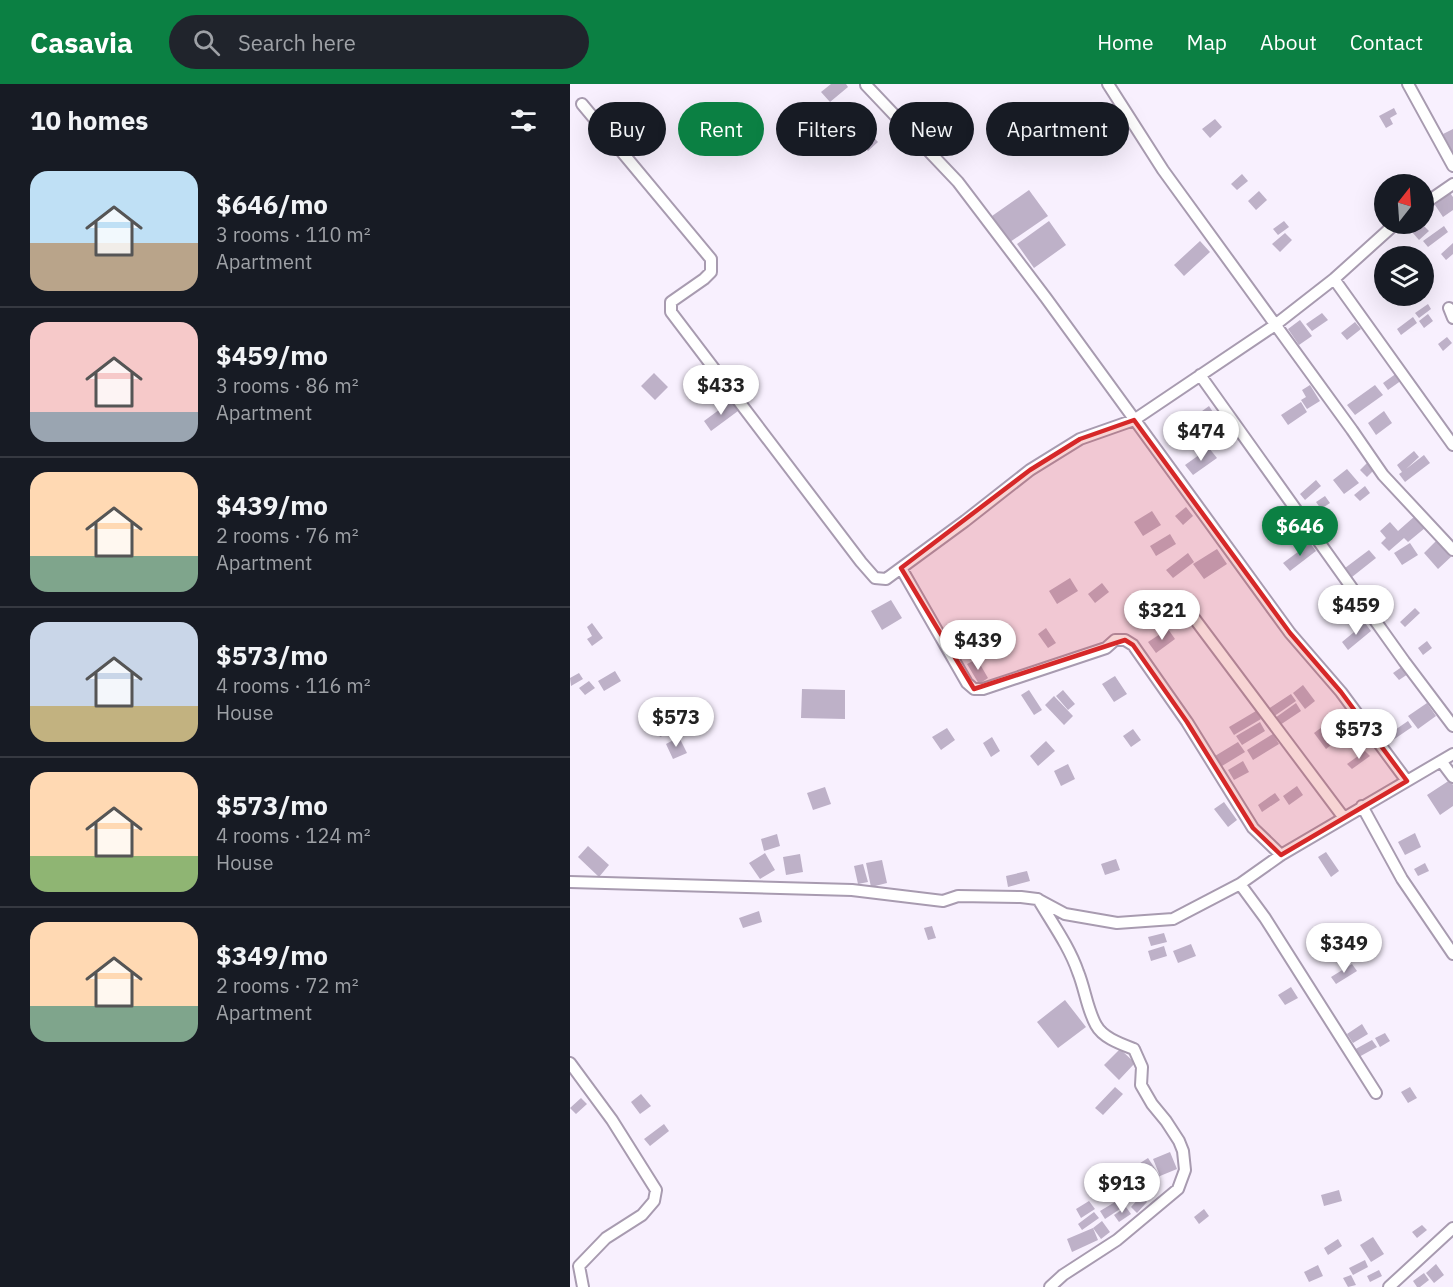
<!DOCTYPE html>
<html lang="en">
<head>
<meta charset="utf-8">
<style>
	body { margin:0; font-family:"IBM Plex Sans",sans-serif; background:#20242c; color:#f1f3f6; height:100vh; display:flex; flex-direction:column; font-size:22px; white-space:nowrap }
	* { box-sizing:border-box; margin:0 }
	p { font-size:20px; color:#9ea1a6 }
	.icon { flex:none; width:33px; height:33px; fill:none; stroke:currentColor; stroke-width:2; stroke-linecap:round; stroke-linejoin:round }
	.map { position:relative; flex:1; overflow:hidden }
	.panel { display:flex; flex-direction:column; background:#171b24; width:570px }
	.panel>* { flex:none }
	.top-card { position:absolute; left:18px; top:18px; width:570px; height:54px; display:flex; gap:12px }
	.needle { width:39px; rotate:17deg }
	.fabs { position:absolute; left:804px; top:90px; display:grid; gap:12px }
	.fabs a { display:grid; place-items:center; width:60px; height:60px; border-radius:50%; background:#171b24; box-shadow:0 6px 24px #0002; font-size:30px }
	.price { position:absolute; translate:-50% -51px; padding:0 14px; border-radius:21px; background:#fff; color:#222; font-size:20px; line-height:39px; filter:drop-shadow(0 2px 3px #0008) }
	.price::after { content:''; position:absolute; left:50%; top:36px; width:18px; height:14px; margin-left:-9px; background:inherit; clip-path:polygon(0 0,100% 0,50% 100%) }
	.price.on { background:#0b8043; color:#fff }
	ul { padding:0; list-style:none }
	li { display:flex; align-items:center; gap:18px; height:150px; padding:0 30px }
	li+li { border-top:2px solid #363941 }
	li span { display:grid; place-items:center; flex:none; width:168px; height:120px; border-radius:18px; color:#555 }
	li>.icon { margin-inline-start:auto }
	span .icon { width:72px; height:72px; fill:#fffc; stroke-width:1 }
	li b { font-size:26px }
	h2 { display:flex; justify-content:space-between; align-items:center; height:72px; padding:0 30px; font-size:26px }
	.tag { padding:0 21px; border-radius:27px; background:#171b24; box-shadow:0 6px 24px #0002; font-size:21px; line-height:54px }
	.tag.on { background:#0b8043; color:#fff }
	header { display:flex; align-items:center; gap:36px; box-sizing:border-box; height:84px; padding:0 30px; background:#0b8043; color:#fff }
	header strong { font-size:28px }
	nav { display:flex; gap:33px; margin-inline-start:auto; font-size:21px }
	.search { width:420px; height:54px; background:#20242c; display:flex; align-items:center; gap:15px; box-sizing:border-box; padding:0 21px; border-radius:33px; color:#9ea1a6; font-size:22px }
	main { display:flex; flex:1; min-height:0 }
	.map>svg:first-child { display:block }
</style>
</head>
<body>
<header>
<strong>Casavia</strong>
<div class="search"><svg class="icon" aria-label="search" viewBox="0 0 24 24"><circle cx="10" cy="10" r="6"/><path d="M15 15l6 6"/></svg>Search here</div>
<nav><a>Home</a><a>Map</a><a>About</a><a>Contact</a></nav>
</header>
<main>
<section class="panel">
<h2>10 homes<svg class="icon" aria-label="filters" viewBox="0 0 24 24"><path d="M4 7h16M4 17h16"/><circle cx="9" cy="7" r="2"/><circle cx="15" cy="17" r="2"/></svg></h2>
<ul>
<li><span style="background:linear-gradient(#bfe0f5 60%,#b9a48a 0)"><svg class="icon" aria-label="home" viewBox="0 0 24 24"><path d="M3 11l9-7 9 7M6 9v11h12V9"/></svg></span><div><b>$646/mo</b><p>3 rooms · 110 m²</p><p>Apartment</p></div></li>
<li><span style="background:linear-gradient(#f6c9c9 75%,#9aa5b1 0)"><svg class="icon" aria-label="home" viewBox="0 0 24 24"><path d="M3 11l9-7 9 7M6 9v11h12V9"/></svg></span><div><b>$459/mo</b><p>3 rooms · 86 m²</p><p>Apartment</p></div></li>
<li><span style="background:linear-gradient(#ffd9b3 70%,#7fa58c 0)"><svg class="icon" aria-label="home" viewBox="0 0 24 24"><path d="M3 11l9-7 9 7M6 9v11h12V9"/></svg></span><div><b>$439/mo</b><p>2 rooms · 76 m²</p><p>Apartment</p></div></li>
<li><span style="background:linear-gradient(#c9d6e8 70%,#c2b280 0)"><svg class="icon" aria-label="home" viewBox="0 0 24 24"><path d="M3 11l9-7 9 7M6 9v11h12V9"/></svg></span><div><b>$573/mo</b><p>4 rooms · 116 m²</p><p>House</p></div></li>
<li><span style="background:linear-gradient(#ffd9b3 70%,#8fb573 0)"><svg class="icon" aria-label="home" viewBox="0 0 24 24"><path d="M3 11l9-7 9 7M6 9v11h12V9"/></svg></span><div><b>$573/mo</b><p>4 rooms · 124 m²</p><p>House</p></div></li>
<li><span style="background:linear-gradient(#ffd9b3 70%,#7fa58c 0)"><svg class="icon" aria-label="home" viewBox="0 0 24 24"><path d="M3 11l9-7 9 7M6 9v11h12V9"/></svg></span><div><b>$349/mo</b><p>2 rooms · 72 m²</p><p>Apartment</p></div></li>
</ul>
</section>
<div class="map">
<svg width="883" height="1203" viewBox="0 0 883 1203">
	<rect width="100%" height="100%" fill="#f8f0fe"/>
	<path fill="#beb1c8" d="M 261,0 L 276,0 L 278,3 L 260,18 L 251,8 Z
		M 274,22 L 308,58 L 298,67 L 264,31 Z
		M 824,24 L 827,30 L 820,34 L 823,40 L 816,44 L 809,32 Z
		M 645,35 L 652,43 L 640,54 L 632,45 Z
		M 883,45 L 883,69 L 873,50 Z
		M 672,90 L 678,97 L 667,106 L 661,100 Z
		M 459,106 L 478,132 L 440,158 L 422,132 Z
		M 689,107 L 697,116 L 686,126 L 678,117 Z
		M 880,109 L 883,113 L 883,126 L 873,133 L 865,121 Z
		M 479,137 L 496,161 L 464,184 L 447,160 Z
		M 714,137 L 719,143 L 708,151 L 703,145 Z
		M 835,140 L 852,140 L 859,147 L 849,156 Z
		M 874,142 L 878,148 L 858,163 L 853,157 Z
		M 715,149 L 722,156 L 710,168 L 702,160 Z
		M 630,157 L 640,168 L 614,192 L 604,181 Z
		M 883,159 L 883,170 L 876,176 L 871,170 Z
		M 858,220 L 861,225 L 849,234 L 845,229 Z
		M 752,229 L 758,236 L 742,247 L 736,240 Z
		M 858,230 L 863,237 L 854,244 L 849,237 Z
		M 843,233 L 847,239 L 831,251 L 827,245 Z
		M 730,236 L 742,252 L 729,261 L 718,245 Z
		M 785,238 L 791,245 L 777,256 L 771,249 Z
		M 877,253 L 882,259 L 873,267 L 868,260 Z
		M 84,289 L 98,303 L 85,316 L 71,302 Z
		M 827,289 L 832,296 L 818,306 L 813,299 Z
		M 740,301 L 750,317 L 737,325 L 731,316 L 736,313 L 732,306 Z
		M 805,301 L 813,311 L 785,331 L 777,321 Z
		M 161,317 L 168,327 L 141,347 L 134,337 Z
		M 731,318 L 737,328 L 718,341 L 711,331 Z
		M 639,322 L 648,336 L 630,348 L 621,335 Z
		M 814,327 L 822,339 L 806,351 L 798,339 Z
		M 639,364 L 647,374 L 623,391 L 615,381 Z
		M 844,367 L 849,373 L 836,385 L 854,371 L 860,379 L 835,398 L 829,390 L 832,388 L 827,381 Z
		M 798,378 L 805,385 L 797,393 L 790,386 Z
		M 777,385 L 789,399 L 774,410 L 763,396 Z
		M 746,396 L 751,402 L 735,416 L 730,410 Z
		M 795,402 L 800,409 L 790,417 L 784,411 Z
		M 755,412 L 760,419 L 751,425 L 746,418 Z
		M 616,423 L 623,432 L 613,441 L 605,432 Z
		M 582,427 L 591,441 L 573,452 L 564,438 Z
		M 845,432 L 855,444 L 838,458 L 834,454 L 819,467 L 811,459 L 816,454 L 810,447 L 820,438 L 828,447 Z
		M 600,450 L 606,460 L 586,472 L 580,462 Z
		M 868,455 L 883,471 L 868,485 L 854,469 Z
		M 740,459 L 746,467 L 720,487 L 713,479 Z
		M 840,459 L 848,471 L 832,481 L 824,469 Z
		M 647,465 L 657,480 L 634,495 L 623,480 Z
		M 799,466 L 806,474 L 782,493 L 775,484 Z
		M 618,469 L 624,478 L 603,494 L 596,486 Z
		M 500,494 L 508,507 L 487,520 L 479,507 Z
		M 532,499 L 539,508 L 525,519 L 518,510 Z
		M 321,516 L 332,534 L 312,546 L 301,527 Z
		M 845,524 L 850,529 L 835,543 L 830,538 Z
		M 22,539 L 33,554 L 22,562 L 17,555 L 22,552 L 17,543 Z
		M 795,539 L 801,547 L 778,566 L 772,558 Z
		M 476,544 L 486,559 L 478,564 L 468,550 Z
		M 598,545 L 605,555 L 586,569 L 578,558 Z
		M 857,557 L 862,564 L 853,571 L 848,564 Z
		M 407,575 L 418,594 L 409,600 L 397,580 Z
		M 836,580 L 841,588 L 829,596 L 823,589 Z
		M 45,587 L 51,597 L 34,607 L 28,597 Z
		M 9,589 L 13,595 L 1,602 L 0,594 Z
		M 545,592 L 557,610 L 544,618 L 532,600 Z
		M 19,597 L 25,604 L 15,611 L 9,604 Z
		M 733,601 L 745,617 L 735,625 L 723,609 Z
		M 232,605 L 275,606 L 275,635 L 231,634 Z
		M 459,606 L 472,626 L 464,631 L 451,611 Z
		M 493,606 L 505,620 L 498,626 L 486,612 Z
		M 721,610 L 726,617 L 703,633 L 698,625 Z
		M 484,612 L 503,632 L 494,641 L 475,621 Z
		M 726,619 L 731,627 L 710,641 L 705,634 Z
		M 857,619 L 866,632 L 848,645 L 838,632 Z
		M 686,627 L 691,635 L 664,651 L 659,643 Z
		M 769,630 L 781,645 L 756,665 L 744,649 Z
		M 101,636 L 106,646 L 90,653 L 85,643 Z
		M 838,637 L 842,643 L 823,656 L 819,650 Z
		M 690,638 L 695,647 L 672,661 L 666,652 Z
		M 377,644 L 385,656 L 371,666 L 362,653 Z
		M 563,645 L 571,656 L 561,663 L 553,652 Z
		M 703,650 L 709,660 L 683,676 L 677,666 Z
		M 109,653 L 117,669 L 103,675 L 96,660 Z
		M 422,653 L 430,667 L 421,673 L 413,659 Z
		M 476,657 L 485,667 L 468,682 L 460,672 Z
		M 668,658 L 675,668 L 652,682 L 645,672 Z
		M 795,667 L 800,672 L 782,685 L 777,680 Z
		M 673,677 L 679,688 L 664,696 L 658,686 Z
		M 498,680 L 505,695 L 491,702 L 484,687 Z
		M 880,696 L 883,701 L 883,722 L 870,731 L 857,711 Z
		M 727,702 L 733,711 L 719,721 L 713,712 Z
		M 255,703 L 261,720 L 243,726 L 237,709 Z
		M 705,709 L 710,716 L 692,728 L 688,721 Z
		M 654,718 L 667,736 L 658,743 L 644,725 Z
		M 845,749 L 851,763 L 835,771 L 828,758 Z
		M 207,750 L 210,762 L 194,767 L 191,755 Z
		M 18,762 L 39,781 L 29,793 L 8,773 Z
		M 756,768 L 769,787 L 761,793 L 748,773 Z
		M 195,769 L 205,786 L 190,795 L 179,779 Z
		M 230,770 L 233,788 L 216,791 L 213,773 Z
		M 546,775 L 550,786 L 535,791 L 531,780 Z
		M 312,776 L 317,799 L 301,803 L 296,779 Z
		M 855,779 L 859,787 L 848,792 L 844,785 Z
		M 293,780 L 298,798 L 288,800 L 284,782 Z
		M 457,787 L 460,797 L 438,803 L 436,792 Z
		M 189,827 L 192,838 L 173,844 L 169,834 Z
		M 362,842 L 366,854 L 358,856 L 354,844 Z
		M 594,849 L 597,858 L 581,862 L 578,853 Z
		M 621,860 L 626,872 L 608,879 L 603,867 Z
		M 594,862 L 597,872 L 581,877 L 578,867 Z
		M 782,880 L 787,887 L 766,900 L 761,893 Z
		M 721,903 L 728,914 L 715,921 L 708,911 Z
		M 495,916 L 516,943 L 488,964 L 467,938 Z
		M 792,940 L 798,950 L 783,959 L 777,950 Z
		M 815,949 L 820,957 L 810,963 L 805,954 Z
		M 802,956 L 807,963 L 787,974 L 782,967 Z
		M 550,965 L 565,979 L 549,996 L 534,981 Z
		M 545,1003 L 553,1010 L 533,1031 L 525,1024 Z
		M 840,1003 L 847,1014 L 838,1019 L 831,1008 Z
		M 71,1010 L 81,1022 L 70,1030 L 61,1018 Z
		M 11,1014 L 17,1020 L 6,1030 L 0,1024 Z
		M 94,1040 L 99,1047 L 80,1062 L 74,1055 Z
		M 600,1068 L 607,1085 L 590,1092 L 583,1075 Z
		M 578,1074 L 590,1092 L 576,1101 L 564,1083 Z
		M 769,1106 L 772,1117 L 754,1122 L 751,1111 Z
		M 571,1112 L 577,1118 L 567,1129 L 561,1123 Z
		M 519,1117 L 525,1125 L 511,1134 L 506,1125 Z
		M 545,1118 L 550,1125 L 535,1135 L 530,1127 Z
		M 556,1123 L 561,1130 L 549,1138 L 544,1131 Z
		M 634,1125 L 639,1132 L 629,1140 L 624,1133 Z
		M 524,1128 L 529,1134 L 512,1146 L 508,1140 Z
		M 532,1137 L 540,1148 L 531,1155 L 523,1144 Z
		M 852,1141 L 857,1146 L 847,1154 L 842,1148 Z
		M 523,1144 L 528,1156 L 502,1168 L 497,1155 Z
		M 803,1153 L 814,1170 L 801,1178 L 790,1161 Z
		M 768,1155 L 772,1162 L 758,1171 L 754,1164 Z
		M 795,1176 L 798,1183 L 783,1191 L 779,1184 Z
		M 866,1180 L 874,1191 L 864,1199 L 856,1189 Z
		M 748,1181 L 753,1192 L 739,1198 L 734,1188 Z
		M 809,1186 L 812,1192 L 800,1198 L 797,1192 Z
		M 854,1189 L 859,1196 L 850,1203 L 847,1203 L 843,1197 Z
		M 781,1191 L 786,1201 L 778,1203 L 773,1194 Z"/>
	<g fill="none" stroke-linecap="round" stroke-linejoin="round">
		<g stroke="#a89bb0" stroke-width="14">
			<path id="minor" d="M 538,0 L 593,86 L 782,346 L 813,391 L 883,466
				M 838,0 L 883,82
				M 296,1 L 388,98 L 476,214 L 720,549 L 771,608 L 837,697
				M 12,20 L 141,175 L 141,188 L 134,195 L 101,218 L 101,228 L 291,478 L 305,494 L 316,495 L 395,437 L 460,386 L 510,355 L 564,336 L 705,241 L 764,195 L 825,140
				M 854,120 L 883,100
				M 764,195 L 883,361
				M 879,224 L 883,234
				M 630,291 L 834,577 L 883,642
				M 331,484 L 397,599 L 404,605 L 413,605 L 536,564 L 545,556 L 555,556 L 563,561 L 617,638 L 683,744 L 711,771
				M 612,518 L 774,734
				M 871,677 L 883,693
				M 792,722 L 832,795 L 883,870
				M 0,798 L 282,806 L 373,817 L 388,812 L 451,813 L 467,815 L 495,830 L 547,839 L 603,835 L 670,800 L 711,771 L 883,670
				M 670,800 L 695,834 L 806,1009
				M 468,815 C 482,839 499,862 508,888 C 515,905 517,925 526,941 C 533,954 551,960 564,965 L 572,983 L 571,1001 L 582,1020 L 596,1037 L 609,1057 L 613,1067 L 615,1086 L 608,1105 L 547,1156 L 493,1191 L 480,1203
				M 0,979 L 42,1036 L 86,1106 L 84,1117 L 72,1131 L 36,1154 L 9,1182 L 13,1203
				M 819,1203 L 883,1144"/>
		</g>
		<use href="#minor" stroke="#fff" stroke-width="10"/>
	</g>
	<path fill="#d62828" fill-opacity="0.2" stroke="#d62828" stroke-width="4.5" stroke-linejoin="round" d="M 564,336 L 720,549 L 771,608 L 837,697 L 711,771 L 683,744 L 617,638 L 563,561 L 555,556 L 404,605 L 331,484 L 460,386 L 510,355 Z"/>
</svg>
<div class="fabs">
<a><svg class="needle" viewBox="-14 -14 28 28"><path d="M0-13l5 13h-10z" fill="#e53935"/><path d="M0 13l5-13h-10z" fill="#9ea1a6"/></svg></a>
<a><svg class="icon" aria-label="layers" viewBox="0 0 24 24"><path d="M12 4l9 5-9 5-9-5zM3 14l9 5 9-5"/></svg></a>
</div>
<b class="price" style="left:151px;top:332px">$433</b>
<b class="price" style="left:631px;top:378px">$474</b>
<b class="price on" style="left:730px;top:473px">$646</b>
<b class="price" style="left:786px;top:552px">$459</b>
<b class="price" style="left:592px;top:557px">$321</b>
<b class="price" style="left:408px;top:587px">$439</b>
<b class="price" style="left:106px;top:664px">$573</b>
<b class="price" style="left:789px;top:676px">$573</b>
<b class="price" style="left:774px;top:890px">$349</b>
<b class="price" style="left:552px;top:1130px">$913</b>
<div class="top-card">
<a class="tag">Buy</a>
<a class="tag on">Rent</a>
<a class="tag">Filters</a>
<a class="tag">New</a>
<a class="tag">Apartment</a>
</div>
</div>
</main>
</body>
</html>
